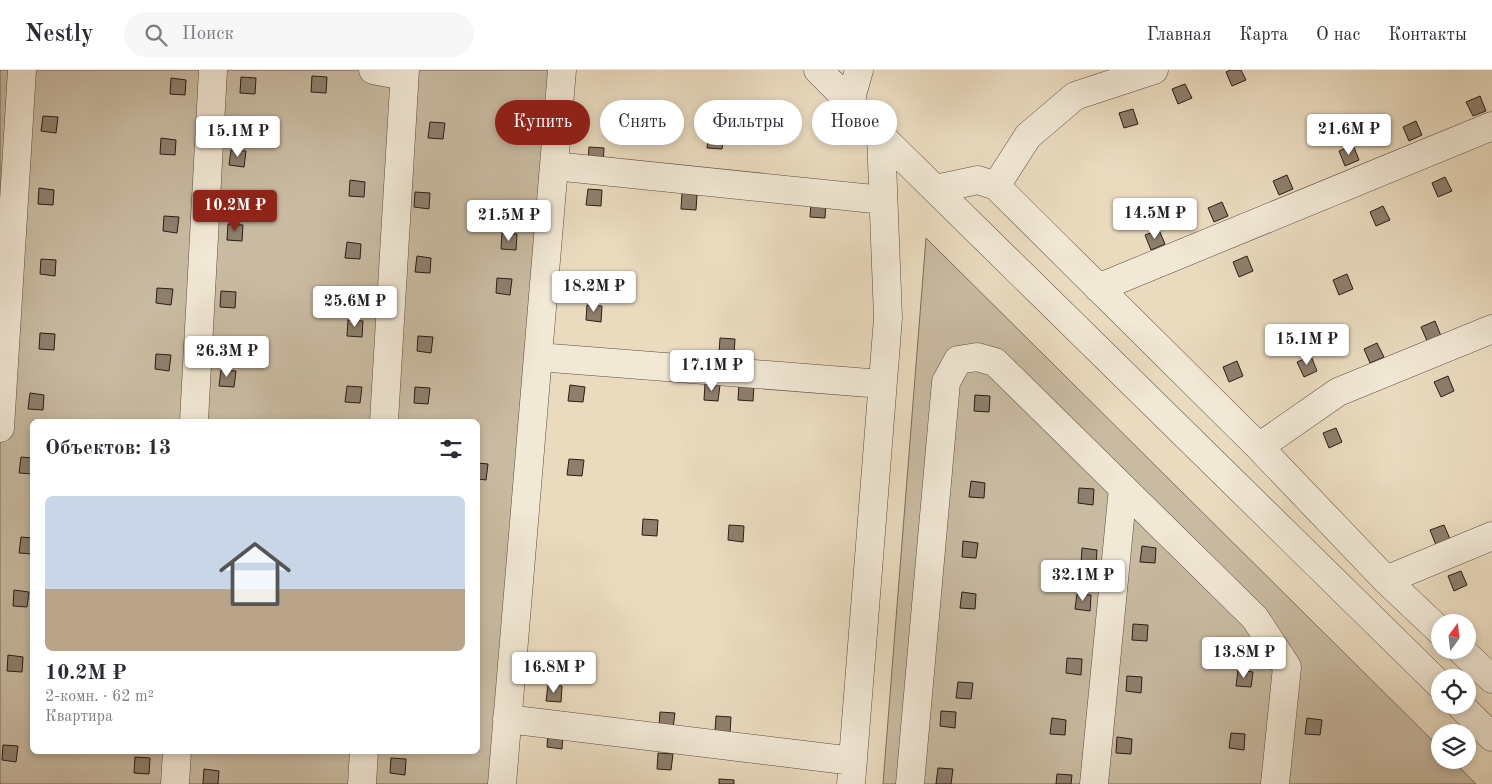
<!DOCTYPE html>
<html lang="ru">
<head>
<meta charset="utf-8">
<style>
	body { margin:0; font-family:"Old Standard TT",serif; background:#f7f7f7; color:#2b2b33; height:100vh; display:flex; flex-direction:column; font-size:19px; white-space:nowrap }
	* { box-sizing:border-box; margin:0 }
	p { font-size:16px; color:#7c7c81 }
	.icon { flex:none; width:28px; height:28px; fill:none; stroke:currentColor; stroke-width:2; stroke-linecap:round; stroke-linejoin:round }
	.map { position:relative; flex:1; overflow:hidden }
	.side { position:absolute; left:30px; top:349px; width:450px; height:335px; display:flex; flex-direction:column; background:#fff; border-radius:8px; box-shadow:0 2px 8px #0003 }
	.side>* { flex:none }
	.hud { position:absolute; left:495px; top:30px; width:475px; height:45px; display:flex; gap:10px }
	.needle { width:32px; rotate:15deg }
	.fabs { position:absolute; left:1431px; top:544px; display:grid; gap:10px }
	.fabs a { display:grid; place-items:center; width:45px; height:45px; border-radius:50%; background:#fff; box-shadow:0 2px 8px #0003; font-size:25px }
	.price { position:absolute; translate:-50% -42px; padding:0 11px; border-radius:5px; background:#fff; color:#222; font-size:16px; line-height:32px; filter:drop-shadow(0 1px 2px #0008) }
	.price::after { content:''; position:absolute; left:50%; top:30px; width:15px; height:11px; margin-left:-8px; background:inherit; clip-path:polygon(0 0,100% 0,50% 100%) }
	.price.active { background:#8f2418; color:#fff }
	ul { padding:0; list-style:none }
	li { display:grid; align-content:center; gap:10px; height:265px; padding:0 15px }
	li+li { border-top:1px solid #e1e1e2 }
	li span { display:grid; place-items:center; height:155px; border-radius:8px; color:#555 }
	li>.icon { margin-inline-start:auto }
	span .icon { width:90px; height:90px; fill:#fffc; stroke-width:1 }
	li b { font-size:21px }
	h2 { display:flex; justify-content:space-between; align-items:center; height:60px; padding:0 15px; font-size:21px }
	.tag { padding:0 18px; border-radius:22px; background:#fff; box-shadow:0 2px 8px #0003; font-size:18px; line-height:45px }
	.tag.active { background:#8f2418; color:#fff }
	header { display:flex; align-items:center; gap:30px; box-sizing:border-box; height:70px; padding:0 25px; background:#fff; border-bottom:1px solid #e1e1e2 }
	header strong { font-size:24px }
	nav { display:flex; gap:28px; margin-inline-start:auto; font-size:18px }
	.search { width:350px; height:45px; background:#f7f7f7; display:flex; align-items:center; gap:12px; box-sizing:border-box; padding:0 18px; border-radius:28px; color:#7c7c81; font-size:19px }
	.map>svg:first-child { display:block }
</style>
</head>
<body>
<header>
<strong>Nestly</strong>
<div class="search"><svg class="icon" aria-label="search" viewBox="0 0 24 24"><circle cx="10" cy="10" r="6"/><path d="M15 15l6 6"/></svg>Поиск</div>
<nav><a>Главная</a><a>Карта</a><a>О нас</a><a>Контакты</a></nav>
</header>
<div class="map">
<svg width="1492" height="714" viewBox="0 0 1492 714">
	<rect width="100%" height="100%" fill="#eadbbf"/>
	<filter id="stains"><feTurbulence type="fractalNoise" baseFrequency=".004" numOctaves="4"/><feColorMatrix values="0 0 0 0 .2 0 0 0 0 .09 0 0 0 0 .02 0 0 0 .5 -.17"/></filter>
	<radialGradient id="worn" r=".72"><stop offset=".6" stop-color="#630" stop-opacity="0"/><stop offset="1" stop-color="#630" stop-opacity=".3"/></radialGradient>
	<path fill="#c9bba2" stroke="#7a6c5c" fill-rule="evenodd" d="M 0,0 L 572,0 L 506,714 L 0,714 ZM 32,351 L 478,351 L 478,681 L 32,681 Z
		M 926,168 L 1440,678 L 1440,690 L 1452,690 L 1476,714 L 883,714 Z"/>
	<path fill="#8e7f6d" stroke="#2a1c15" d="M 1230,0 L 1241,0 L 1246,10 L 1232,16 L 1226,2 Z
		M 312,6 L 327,7 L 326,23 L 311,22 Z
		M 241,7 L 256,8 L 255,24 L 240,23 Z
		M 171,8 L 186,10 L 185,25 L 170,24 Z
		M 1185,14 L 1192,28 L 1178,34 L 1172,19 Z
		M 1480,26 L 1486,41 L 1473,46 L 1466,32 Z
		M 1133,39 L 1138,54 L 1124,58 L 1119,43 Z
		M 43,46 L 58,47 L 56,63 L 41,61 Z
		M 1416,51 L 1422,65 L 1409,71 L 1403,57 Z
		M 430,52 L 445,53 L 443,69 L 428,68 Z
		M 709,62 L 724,63 L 722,79 L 707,78 Z
		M 161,68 L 176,70 L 175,85 L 160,84 Z
		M 1353,75 L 1359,90 L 1345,96 L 1339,81 Z
		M 589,77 L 604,78 L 603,94 L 588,93 Z
		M 231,80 L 246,81 L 244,97 L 229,95 Z
		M 1287,105 L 1293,119 L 1279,125 L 1273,111 Z
		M 1445,107 L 1452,121 L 1438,127 L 1432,113 Z
		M 350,110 L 365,112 L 364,127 L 349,126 Z
		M 39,118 L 54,120 L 53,135 L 38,134 Z
		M 588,119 L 602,120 L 601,136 L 586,135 Z
		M 415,122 L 430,123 L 429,139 L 414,137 Z
		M 682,123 L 697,125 L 696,140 L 681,139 Z
		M 811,131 L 826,132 L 825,148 L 810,147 Z
		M 1222,132 L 1228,146 L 1214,152 L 1208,138 Z
		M 1383,136 L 1390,150 L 1376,156 L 1370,142 Z
		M 164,146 L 179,147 L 177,163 L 163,161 Z
		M 228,154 L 243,155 L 242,171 L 227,170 Z
		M 1159,160 L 1165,174 L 1151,180 L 1145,165 Z
		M 502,163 L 517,164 L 516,180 L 501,179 Z
		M 347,172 L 361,174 L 360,189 L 345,188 Z
		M 417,186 L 431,188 L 430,203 L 415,202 Z
		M 1247,186 L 1253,201 L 1239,207 L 1233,192 Z
		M 41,189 L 56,190 L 55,206 L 40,204 Z
		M 1347,204 L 1353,219 L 1339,225 L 1333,210 Z
		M 497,208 L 512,209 L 510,225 L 496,223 Z
		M 157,218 L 173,219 L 171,235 L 156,233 Z
		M 221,221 L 236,222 L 235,238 L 220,237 Z
		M 587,235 L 602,236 L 601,252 L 586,250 Z
		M 348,250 L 363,251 L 362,267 L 347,266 Z
		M 1435,251 L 1441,266 L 1427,271 L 1421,257 Z
		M 40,263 L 55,264 L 54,280 L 39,279 Z
		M 418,266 L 433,267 L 431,283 L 417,281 Z
		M 720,268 L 735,269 L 734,285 L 719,284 Z
		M 1377,273 L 1384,287 L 1370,293 L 1364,279 Z
		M 156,284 L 171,285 L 169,301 L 155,299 Z
		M 1311,286 L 1317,301 L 1304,307 L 1297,292 Z
		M 1237,291 L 1243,306 L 1229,312 L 1223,297 Z
		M 221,300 L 236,301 L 234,317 L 219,316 Z
		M 1448,306 L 1454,321 L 1441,327 L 1434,312 Z
		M 705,314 L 720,315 L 718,331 L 704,330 Z
		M 739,314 L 754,315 L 753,331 L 738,330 Z
		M 570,315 L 585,317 L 583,332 L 568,331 Z
		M 347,316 L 362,317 L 360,333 L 345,332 Z
		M 415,317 L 430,318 L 428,334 L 414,333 Z
		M 30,323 L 44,325 L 43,340 L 28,339 Z
		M 975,325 L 990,326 L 989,342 L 974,341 Z
		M 1336,358 L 1342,372 L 1329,378 L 1323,363 Z
		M 21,387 L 32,388 L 32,404 L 19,403 Z
		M 569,389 L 584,390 L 582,406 L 567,405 Z
		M 478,393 L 488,394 L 486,410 L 478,409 Z
		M 971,411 L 985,413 L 984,428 L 969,427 Z
		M 1079,418 L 1094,419 L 1093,435 L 1078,433 Z
		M 643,449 L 658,450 L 657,466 L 642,465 Z
		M 729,455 L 744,456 L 743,472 L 728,470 Z
		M 1444,455 L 1450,469 L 1436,475 L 1430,460 Z
		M 21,467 L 32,468 L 32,484 L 19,483 Z
		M 963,471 L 978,473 L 976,488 L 962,487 Z
		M 1142,476 L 1156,478 L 1155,493 L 1140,492 Z
		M 1082,478 L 1097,480 L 1096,495 L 1081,494 Z
		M 1461,501 L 1467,515 L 1454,521 L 1448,506 Z
		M 14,520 L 29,522 L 27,537 L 13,536 Z
		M 962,522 L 976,524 L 975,539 L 960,538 Z
		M 1077,524 L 1091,525 L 1090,541 L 1075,539 Z
		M 1133,554 L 1148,555 L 1147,571 L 1132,570 Z
		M 8,585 L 23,587 L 22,602 L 7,601 Z
		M 1067,588 L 1082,589 L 1081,605 L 1066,603 Z
		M 1238,600 L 1253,602 L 1251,617 L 1236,616 Z
		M 1127,606 L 1142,607 L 1141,623 L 1126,621 Z
		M 958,612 L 973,613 L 971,629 L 956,628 Z
		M 548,615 L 562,616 L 561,632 L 546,631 Z
		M 941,641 L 956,642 L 955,658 L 940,656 Z
		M 660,642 L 675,643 L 673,658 L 659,657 Z
		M 716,646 L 731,647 L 730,663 L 715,661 Z
		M 1052,648 L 1066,650 L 1065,665 L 1050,664 Z
		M 1307,648 L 1322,650 L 1320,665 L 1305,664 Z
		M 548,662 L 563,663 L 562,679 L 547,677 Z
		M 1231,663 L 1245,664 L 1244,680 L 1229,678 Z
		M 1117,667 L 1132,669 L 1131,684 L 1116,683 Z
		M 3,675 L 18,676 L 16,692 L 2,690 Z
		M 658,683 L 673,684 L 671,700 L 657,699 Z
		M 135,687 L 150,688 L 149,704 L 134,703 Z
		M 391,688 L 406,689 L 405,705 L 390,703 Z
		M 938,698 L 953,699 L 951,714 L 936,714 Z
		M 204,699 L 219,701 L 218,714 L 203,714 Z
		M 1057,704 L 1072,705 L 1071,714 L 1056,714 Z
		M 719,709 L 734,710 L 734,714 L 719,714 Z"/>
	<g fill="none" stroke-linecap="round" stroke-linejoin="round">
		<g stroke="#5a4c40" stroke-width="29">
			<path id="minor" d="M 373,0 L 404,6
				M 818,0 L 850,32 L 881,66 L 1440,615
				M 850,32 L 859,0
				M 554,96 L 883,130
				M 996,116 L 1028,66 L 1075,26 L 1154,0
				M 935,119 L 978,110 L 996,116 L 1259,377 L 1386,510 L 1440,561
				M 1098,218 L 1492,56
				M 538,287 L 882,314
				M 194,351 L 213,0
				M 384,351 L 405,0
				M 0,358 L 22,0
				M 1259,377 L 1338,322 L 1492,259
				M 1386,510 L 1492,466
				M 1461,580 L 1492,609
				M 1460,635 L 1492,667
				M 507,649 L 853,691
				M 175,714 L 177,681
				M 362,714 L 364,681
				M 502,714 L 562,0
				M 851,714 L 888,248 L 881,66
				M 910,714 L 946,312 L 958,290 L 977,287 L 995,292 L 1255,548 L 1287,597 L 1275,714
				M 1094,714 L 1123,418"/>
		</g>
		<use href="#minor" stroke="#f1e8d5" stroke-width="28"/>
	</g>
	<rect width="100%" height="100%" filter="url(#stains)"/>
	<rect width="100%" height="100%" fill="url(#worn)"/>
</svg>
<div class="fabs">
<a><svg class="needle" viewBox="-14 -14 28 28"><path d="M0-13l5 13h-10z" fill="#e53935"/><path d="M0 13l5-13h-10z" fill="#7c7c81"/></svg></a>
<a><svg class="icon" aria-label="locate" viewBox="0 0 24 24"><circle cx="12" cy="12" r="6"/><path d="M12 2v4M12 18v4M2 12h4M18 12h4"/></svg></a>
<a><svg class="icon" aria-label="layers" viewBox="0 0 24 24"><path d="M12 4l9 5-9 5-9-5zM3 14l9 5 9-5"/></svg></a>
</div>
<b class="price" style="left:1349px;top:86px">21.6M ₽</b>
<b class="price" style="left:238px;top:88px">15.1M ₽</b>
<b class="price active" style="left:235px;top:162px">10.2M ₽</b>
<b class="price" style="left:1155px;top:170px">14.5M ₽</b>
<b class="price" style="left:509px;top:172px">21.5M ₽</b>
<b class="price" style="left:594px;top:243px">18.2M ₽</b>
<b class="price" style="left:355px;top:258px">25.6M ₽</b>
<b class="price" style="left:1307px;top:296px">15.1M ₽</b>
<b class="price" style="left:227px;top:308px">26.3M ₽</b>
<b class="price" style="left:712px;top:322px">17.1M ₽</b>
<b class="price" style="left:1083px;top:532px">32.1M ₽</b>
<b class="price" style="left:1244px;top:609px">13.8M ₽</b>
<b class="price" style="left:554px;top:624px">16.8M ₽</b>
<div class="hud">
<a class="tag active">Купить</a>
<a class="tag">Снять</a>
<a class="tag">Фильтры</a>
<a class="tag">Новое</a>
</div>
<section class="side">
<h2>Объектов: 13<svg class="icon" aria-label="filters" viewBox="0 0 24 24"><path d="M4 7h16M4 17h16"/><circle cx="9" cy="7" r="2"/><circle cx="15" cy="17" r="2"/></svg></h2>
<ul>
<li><span style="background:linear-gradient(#c9d6e8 60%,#b9a48a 0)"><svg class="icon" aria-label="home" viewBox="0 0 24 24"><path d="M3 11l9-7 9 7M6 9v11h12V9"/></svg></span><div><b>10.2M ₽</b><p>2-комн. · 62 m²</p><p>Квартира</p></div></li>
</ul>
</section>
</div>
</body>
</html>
